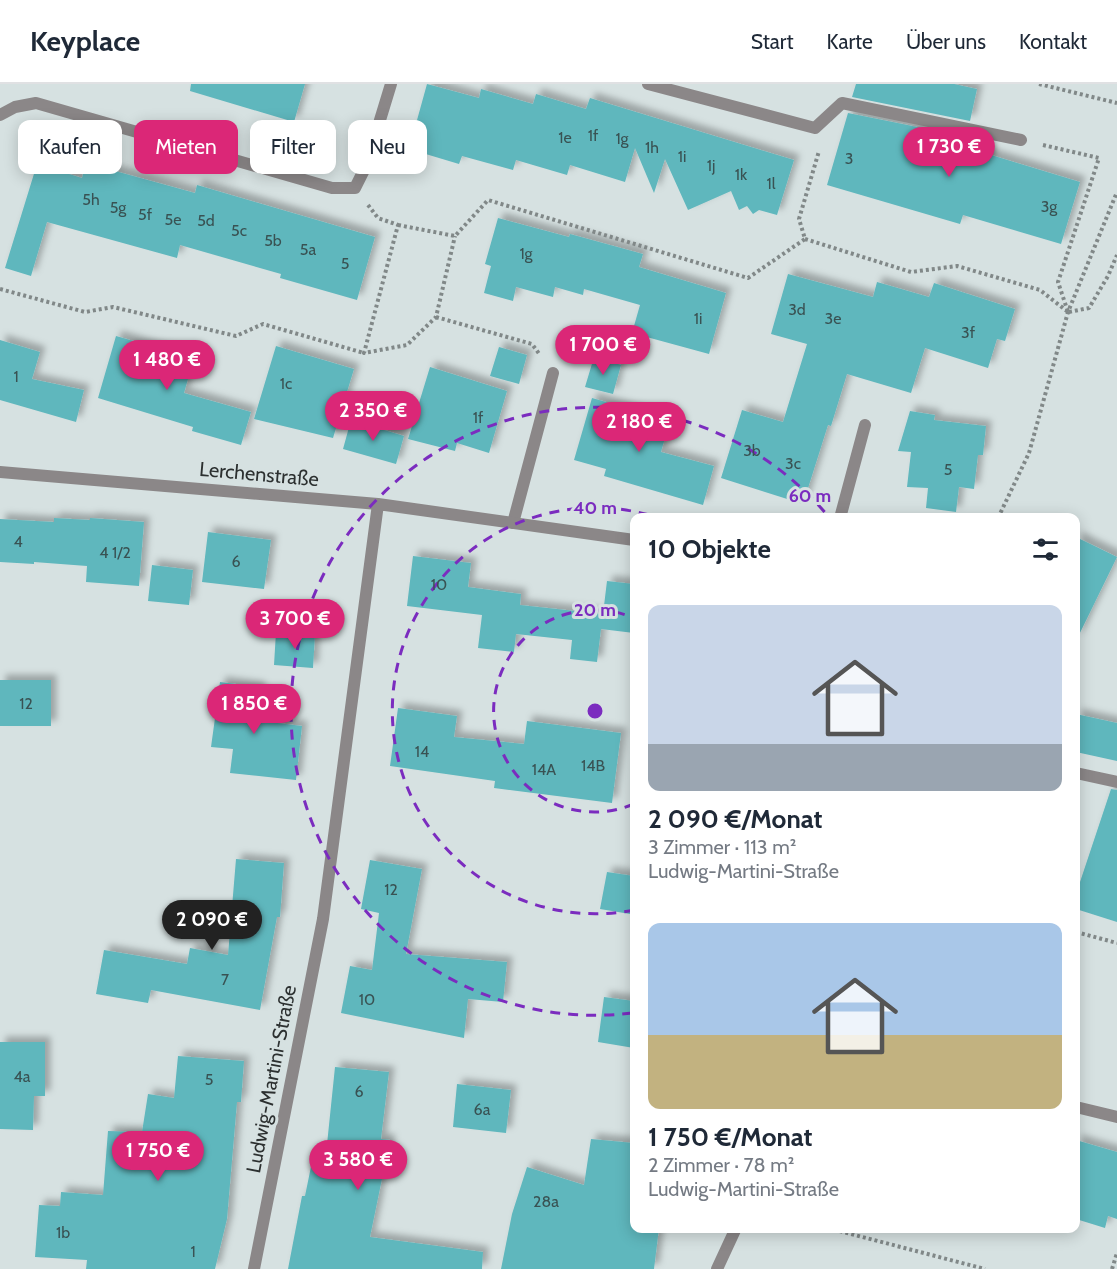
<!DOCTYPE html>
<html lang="de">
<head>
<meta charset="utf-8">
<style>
	body { margin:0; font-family:Cabin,sans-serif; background:#f6f6f7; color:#1f2937; height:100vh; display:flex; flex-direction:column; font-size:22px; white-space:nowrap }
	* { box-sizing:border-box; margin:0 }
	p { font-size:20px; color:#747a83 }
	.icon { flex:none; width:33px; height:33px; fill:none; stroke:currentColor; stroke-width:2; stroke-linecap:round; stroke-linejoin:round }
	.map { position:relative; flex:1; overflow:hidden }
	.details { position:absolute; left:630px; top:429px; width:450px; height:720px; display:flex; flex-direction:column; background:#fff; border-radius:12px; box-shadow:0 3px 15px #0003 }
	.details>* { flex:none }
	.top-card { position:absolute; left:18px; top:36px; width:522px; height:54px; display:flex; gap:12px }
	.price { position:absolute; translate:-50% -51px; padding:0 14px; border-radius:21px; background:#db2777; color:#fff; font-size:20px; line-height:39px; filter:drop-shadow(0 2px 3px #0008) }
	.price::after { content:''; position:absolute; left:50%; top:36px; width:18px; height:14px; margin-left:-9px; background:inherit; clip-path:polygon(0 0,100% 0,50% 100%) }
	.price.active { background:#222; color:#fff }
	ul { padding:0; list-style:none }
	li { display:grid; align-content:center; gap:12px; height:318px; padding:0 18px }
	li span { display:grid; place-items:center; height:186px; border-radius:12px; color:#555 }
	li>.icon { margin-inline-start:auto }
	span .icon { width:108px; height:108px; fill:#fffc; stroke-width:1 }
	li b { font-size:26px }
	h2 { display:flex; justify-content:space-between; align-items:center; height:72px; padding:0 18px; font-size:26px }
	.chip { padding:0 21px; border-radius:12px; background:#fff; box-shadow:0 3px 15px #0003; font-size:21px; line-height:54px }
	.chip.active { background:#db2777; color:#fff }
	header { display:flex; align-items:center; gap:36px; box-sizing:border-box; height:84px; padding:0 30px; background:#fff; border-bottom:2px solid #e0e1e3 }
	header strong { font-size:28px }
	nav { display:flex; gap:33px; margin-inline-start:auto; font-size:21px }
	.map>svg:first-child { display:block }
</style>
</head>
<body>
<header>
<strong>Keyplace</strong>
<nav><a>Start</a><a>Karte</a><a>Über uns</a><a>Kontakt</a></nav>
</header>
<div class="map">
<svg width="1117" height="1185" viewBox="0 0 1117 1185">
	<defs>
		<filter id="shadow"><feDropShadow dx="5.5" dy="-5.5" stdDeviation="3" flood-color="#0004"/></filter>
	</defs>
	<rect width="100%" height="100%" fill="#d6e1e1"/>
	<path fill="#5fb7bd" filter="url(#shadow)" d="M 191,0 L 305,0 L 294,38 L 190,7 Z
		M 427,0 L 479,14 L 481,5 L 533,20 L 536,10 L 586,25 L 590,14 L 794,76 L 777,131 L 759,126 L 753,130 L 747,122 L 739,126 L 731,107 L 688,126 L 665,75 L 654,109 L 635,64 L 625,98 L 570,81 L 567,91 L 516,76 L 513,86 L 462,72 L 459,80 L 409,65 Z
		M 856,0 L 954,0 L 977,5 L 970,37 L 852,13 Z
		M 848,29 L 967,53 L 965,63 L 1080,98 L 1061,160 L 963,131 L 960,140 L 827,101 Z
		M 86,79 L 195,109 L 197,101 L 375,153 L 357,216 L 280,194 L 281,190 L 180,161 L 177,174 L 47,138 L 31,192 L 5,184 L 37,80 L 82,94 Z
		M 498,134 L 569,153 L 570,150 L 643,170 L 639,183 L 726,209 L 709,270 L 632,249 L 640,221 L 584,205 L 583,211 L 555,203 L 553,213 L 516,203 L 513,217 L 484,209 L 491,182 L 485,180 Z
		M 788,190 L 873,213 L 877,198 L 929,213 L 934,199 L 1015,225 L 1005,257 L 997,255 L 988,284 L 925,264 L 911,309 L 847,290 L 831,342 L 828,341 L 803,420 L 721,394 L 742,326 L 783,338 L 807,260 L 771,250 Z
		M 116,252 L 194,274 L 184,309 L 251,328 L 241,361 L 192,347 L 193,343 L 98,314 Z
		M 0,256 L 40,268 L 32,295 L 84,306 L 76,338 L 0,316 Z
		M 276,262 L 354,285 L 333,354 L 254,335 Z
		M 499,263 L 527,271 L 519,300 L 490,292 Z
		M 594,273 L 621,281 L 613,310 L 585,303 Z
		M 430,283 L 507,307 L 489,369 L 457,359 L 455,367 L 408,355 Z
		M 592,314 L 670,336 L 661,368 L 714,382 L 703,421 L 604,392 L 606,385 L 574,376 Z
		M 910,327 L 935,331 L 934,336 L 986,342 L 983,371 L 978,371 L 974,405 L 959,403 L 956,428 L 926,424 L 928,404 L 907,403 L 911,368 L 898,367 Z
		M 351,336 L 404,352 L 396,380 L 343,365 Z
		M 54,434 L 90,436 L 90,434 L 144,438 L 139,502 L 86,498 L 87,482 L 34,478 L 34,480 L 0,478 L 0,435 L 54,438 Z
		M 208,448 L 271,456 L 264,505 L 202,498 Z
		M 1076,453 L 1117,473 L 1076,557 Z
		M 413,472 L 471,479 L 468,503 L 521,510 L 520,521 L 603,530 L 607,497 L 634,500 L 634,549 L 601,545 L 597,578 L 570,575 L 572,556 L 516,550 L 514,568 L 478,564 L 482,531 L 407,522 Z
		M 152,481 L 193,486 L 189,521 L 148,517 Z
		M 276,548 L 315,550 L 313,584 L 274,581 Z
		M 0,596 L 51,596 L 51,642 L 0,642 Z
		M 220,598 L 260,603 L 261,637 L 302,642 L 296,696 L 230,689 L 233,665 L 211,663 Z
		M 398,624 L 457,632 L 454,653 L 524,660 L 527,637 L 621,649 L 612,719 L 494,704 L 495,697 L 390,682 Z
		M 1076,630 L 1117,639 L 1117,677 L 1076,668 Z
		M 1111,705 L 1117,706 L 1117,838 L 1076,825 L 1076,810 Z
		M 236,775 L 284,779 L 280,833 L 277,833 L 260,926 L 151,906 L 148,919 L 96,910 L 104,866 L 187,880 L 190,864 L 228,871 Z
		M 370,776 L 422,785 L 406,870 L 507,878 L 503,918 L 468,915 L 464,954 L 341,929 L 350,882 L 372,886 L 379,829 L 361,825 Z
		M 607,788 L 634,792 L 630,830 L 600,825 Z
		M 604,913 L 634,917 L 634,964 L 598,958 Z
		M 0,958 L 45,958 L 45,1012 L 34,1012 L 33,1046 L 0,1045 Z
		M 178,972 L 244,977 L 241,1018 L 237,1018 L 227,1135 L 215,1185 L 86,1185 L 87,1176 L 35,1173 L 39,1121 L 60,1122 L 61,1108 L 103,1111 L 108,1047 L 142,1048 L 148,1010 L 174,1014 Z
		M 335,983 L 389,988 L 381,1055 L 390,1056 L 370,1153 L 483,1168 L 482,1185 L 288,1185 L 302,1112 L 305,1112 L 314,1068 L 326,1070 Z
		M 457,1000 L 511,1006 L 506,1049 L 453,1043 Z
		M 591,1055 L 634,1059 L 634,1144 L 659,1144 L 654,1185 L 501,1185 L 512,1130 L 527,1083 L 584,1101 Z
		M 1076,1056 L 1117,1068 L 1117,1135 L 1108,1132 L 1105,1144 L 1076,1135 Z"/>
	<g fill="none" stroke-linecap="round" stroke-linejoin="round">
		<path stroke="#818888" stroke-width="4" stroke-dasharray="3 3" stroke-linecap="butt" d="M 1039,0 L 1117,19
			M 1043,61 L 1099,74 L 1058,198 L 1068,228
			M 368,121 L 378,134 L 398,141 L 364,269 L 407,261 L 436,233 L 455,152
			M 398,141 L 455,152 L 488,116 L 748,194 L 805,155 L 799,135 L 819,67
			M 805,155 L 911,188 L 957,182 L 1040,206 L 1068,228
			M 0,205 L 85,228 L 113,223 L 236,252 L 263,240 L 364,269
			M 1069,228 L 1089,224 L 1108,192 L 1117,171
			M 436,233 L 532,260 L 540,271
			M 998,434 L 1029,369 L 1068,228 L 1117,108
			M 1076,848 L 1117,859
			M 828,1144 L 985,1185
			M 1112,1185 L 1117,1169"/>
		<path stroke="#8b8788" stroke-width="12" d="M 840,434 L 865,341
			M 513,439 L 553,289
			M 1076,1023 L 1117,1033"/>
		<path stroke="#8b8788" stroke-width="12" d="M 648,0 L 815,44 L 842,19 L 1021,56
			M 0,31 L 15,23 L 36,19 L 332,104 L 355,104 L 366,82 L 391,0
			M 0,388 L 378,420 L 634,456
			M 1076,689 L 1117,698
			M 254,1185 L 323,835 L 378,420
			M 717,1185 L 736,1144"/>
	</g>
	<g fill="none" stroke="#7b2cbf" stroke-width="3" stroke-dasharray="10 8">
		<path d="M634 720A101 101 0 1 1 634 534"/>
		<path d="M634 826A203 203 0 1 1 656 433"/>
		<path d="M632 929A304 304 0 1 1 828 432"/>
	</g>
	<g text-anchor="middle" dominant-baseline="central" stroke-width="6" stroke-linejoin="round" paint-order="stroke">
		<g font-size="16" fill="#395253">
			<text x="593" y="51">1f</text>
			<text x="565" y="53">1e</text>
			<text x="622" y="54">1g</text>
			<text x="652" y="63">1h</text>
			<text x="682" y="72">1i</text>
			<text x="849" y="74">3</text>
			<text x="711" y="81">1j</text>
			<text x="741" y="90">1k</text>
			<text x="771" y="99">1l</text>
			<text x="91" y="115">5h</text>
			<text x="1049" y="122">3g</text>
			<text x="118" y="123">5g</text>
			<text x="145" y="130">5f</text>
			<text x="173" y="135">5e</text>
			<text x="206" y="136">5d</text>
			<text x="239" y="146">5c</text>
			<text x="273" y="156">5b</text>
			<text x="308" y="165">5a</text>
			<text x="526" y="169">1g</text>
			<text x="345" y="179">5</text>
			<text x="797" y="225">3d</text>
			<text x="698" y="234">1i</text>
			<text x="833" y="234">3e</text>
			<text x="968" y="248">3f</text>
			<text x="16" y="292">1</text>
			<text x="286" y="299">1c</text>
			<text x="478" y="333">1f</text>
			<text x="752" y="366">3b</text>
			<text x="793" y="379">3c</text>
			<text x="948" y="385">5</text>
			<text x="18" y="457">4</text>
			<text x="115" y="468">4 1/2</text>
			<text x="236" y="477">6</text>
			<text x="439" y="500">10</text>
			<text x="26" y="619">12</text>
			<text x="422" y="667">14</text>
			<text x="593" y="681">14B</text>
			<text x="544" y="685">14A</text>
			<text x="391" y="805">12</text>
			<text x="225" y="895">7</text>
			<text x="367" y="915">10</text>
			<text x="22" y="992">4a</text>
			<text x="209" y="995">5</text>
			<text x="359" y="1007">6</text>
			<text x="482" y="1025">6a</text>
			<text x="546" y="1117">28a</text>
			<text x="63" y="1148">1b</text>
			<text x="193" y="1167">1</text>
		</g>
		<g font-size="20" fill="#2c3030" stroke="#d6e1e1">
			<text transform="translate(259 390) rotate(5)">Lerchenstraße</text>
			<text transform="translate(271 995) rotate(-79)">Ludwig-Martini-Straße</text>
		</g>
	</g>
	<circle cx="595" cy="627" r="9" fill="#7b2cbf" stroke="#d6e1e1" stroke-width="3"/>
	<g font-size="18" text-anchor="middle" font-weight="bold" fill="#7b2cbf" stroke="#d6e1e1" stroke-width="6" stroke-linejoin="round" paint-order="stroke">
		<text x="810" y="418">60 m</text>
		<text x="595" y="430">40 m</text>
		<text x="595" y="532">20 m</text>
	</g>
</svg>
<b class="price" style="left:949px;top:94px">1 730 €</b>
<b class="price" style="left:603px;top:292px">1 700 €</b>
<b class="price" style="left:167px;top:307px">1 480 €</b>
<b class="price" style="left:373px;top:358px">2 350 €</b>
<b class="price" style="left:639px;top:369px">2 180 €</b>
<b class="price" style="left:295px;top:566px">3 700 €</b>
<b class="price" style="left:254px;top:651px">1 850 €</b>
<b class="price active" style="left:212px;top:867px">2 090 €</b>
<b class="price" style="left:158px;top:1098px">1 750 €</b>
<b class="price" style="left:358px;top:1107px">3 580 €</b>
<div class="top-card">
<a class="chip">Kaufen</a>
<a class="chip active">Mieten</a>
<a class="chip">Filter</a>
<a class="chip">Neu</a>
</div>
<section class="details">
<h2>10 Objekte<svg class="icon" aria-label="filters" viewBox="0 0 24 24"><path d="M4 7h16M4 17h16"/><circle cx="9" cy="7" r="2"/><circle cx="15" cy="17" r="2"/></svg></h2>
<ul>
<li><span style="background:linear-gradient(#c9d6e8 75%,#9aa5b1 0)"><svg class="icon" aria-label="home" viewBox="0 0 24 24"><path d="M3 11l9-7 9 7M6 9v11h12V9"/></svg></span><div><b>2 090 €/Monat</b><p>3 Zimmer · 113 m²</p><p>Ludwig-Martini-Straße</p></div></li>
<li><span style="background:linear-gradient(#a9c7e8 60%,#c2b280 0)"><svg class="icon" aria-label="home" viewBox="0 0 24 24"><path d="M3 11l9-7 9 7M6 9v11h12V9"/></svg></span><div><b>1 750 €/Monat</b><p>2 Zimmer · 78 m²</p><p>Ludwig-Martini-Straße</p></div></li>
</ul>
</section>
</div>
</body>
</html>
